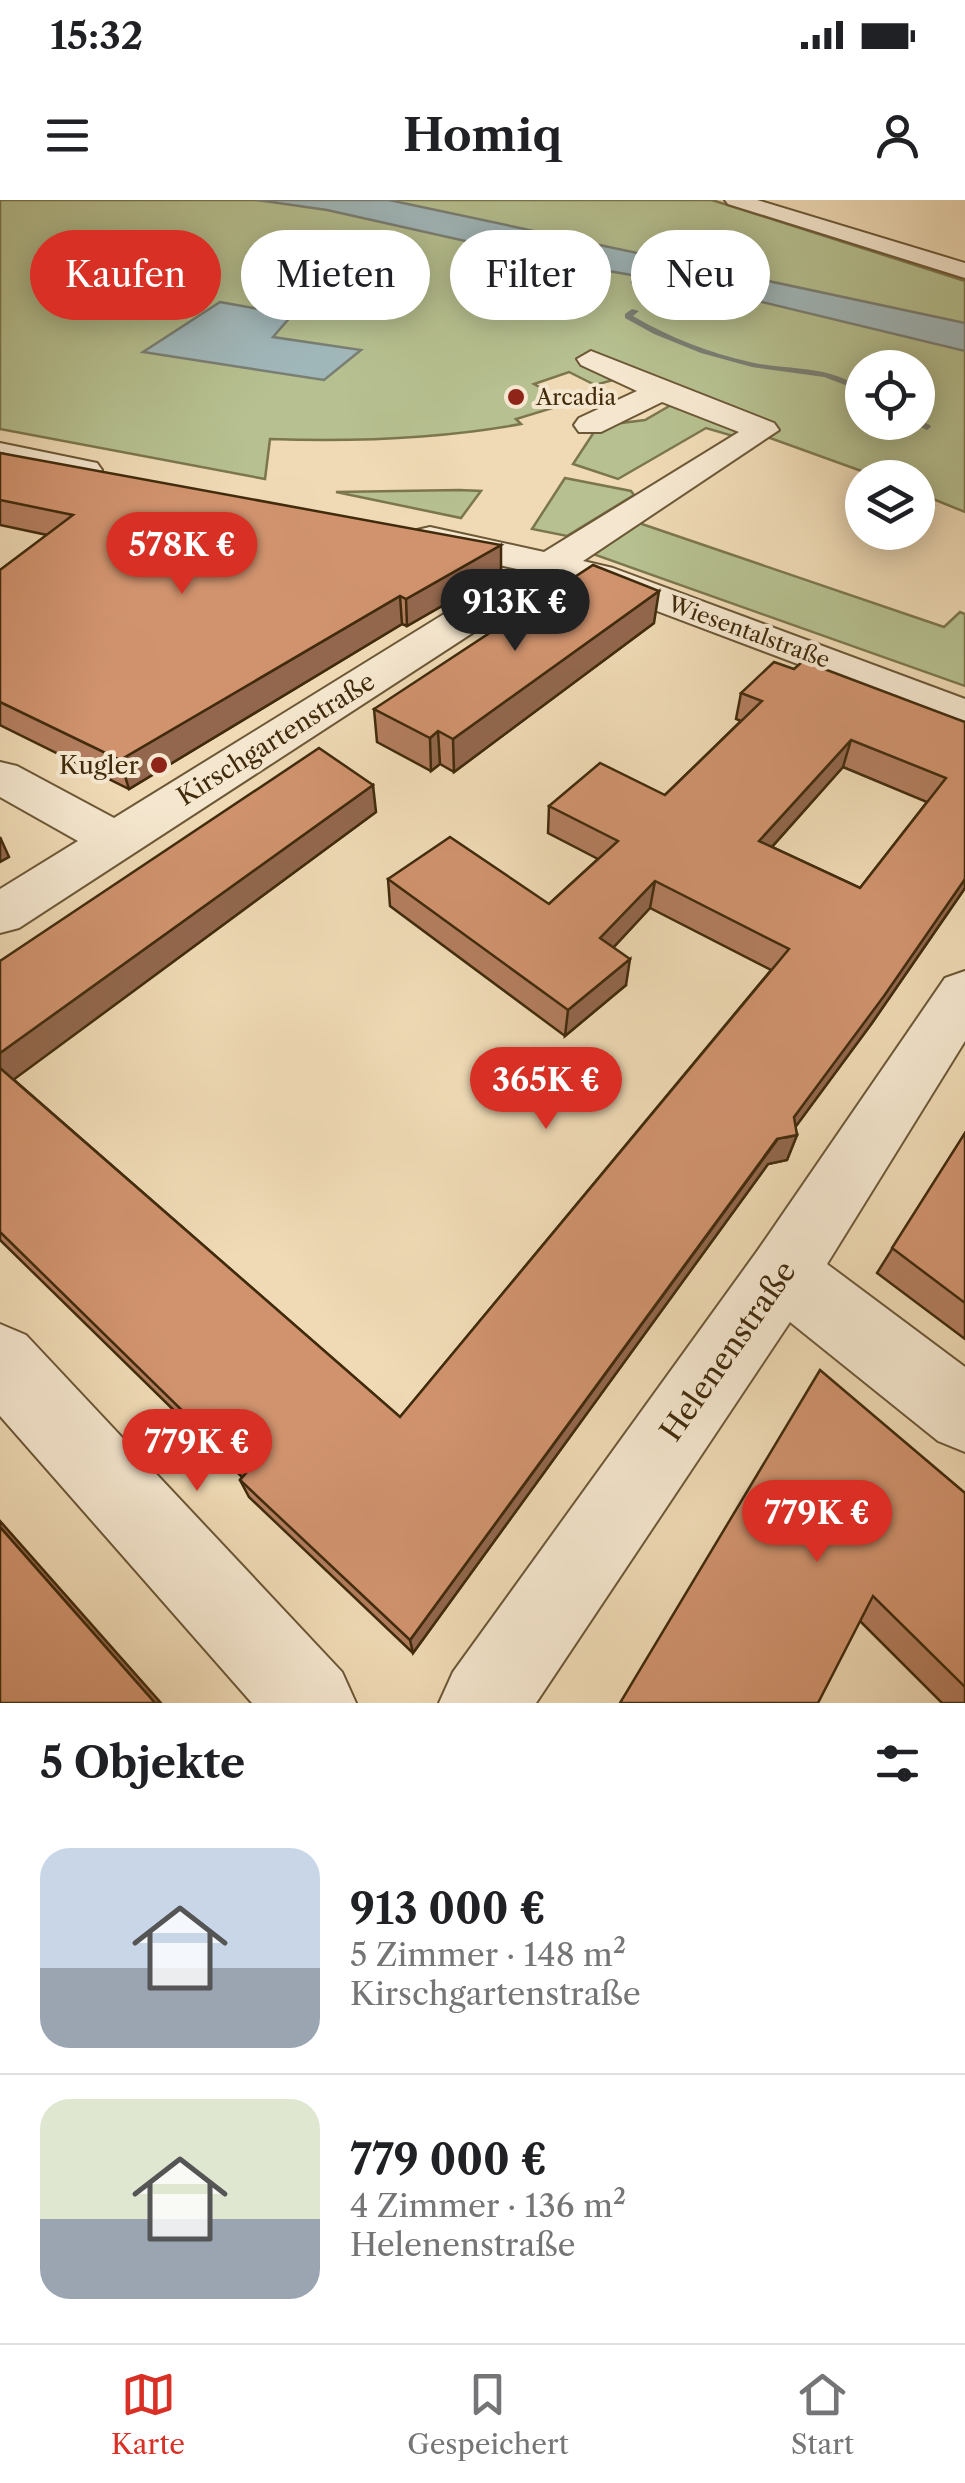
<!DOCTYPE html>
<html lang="de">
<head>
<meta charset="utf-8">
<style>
	body { margin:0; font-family:"Libre Caslon Text",serif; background:#f2f2f2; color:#202124; height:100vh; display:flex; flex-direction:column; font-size:38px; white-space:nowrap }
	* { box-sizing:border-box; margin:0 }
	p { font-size:32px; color:#757577 }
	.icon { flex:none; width:55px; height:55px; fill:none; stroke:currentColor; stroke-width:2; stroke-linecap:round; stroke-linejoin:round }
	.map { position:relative; height:1503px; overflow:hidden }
	.drawer { display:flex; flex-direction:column; background:#fff; flex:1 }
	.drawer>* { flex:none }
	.top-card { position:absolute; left:30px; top:30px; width:905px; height:90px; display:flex; gap:20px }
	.fabs { position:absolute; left:845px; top:150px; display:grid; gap:20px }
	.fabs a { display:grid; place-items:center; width:90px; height:90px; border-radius:50%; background:#fff; box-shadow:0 5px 25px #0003; font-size:50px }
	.price { position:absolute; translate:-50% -85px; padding:0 22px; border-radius:35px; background:#d93025; color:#fff; font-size:32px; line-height:65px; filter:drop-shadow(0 2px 5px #0008) }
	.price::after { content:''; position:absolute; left:50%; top:60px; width:30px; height:22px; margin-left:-15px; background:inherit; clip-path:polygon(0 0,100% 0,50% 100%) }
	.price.active { background:#222; color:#fff }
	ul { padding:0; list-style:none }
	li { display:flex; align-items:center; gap:30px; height:250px; padding:0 40px }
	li+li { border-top:2px solid #e0e0e0 }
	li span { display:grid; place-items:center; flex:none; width:280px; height:200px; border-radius:30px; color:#555 }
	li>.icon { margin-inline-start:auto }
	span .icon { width:120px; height:120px; fill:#fffc; stroke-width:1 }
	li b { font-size:42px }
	h2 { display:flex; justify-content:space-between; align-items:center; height:120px; padding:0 40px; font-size:42px }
	.chip { padding:0 35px; border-radius:45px; background:#fff; box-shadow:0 5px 25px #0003; font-size:35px; line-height:90px }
	.chip.active { background:#d93025; color:#fff }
	.status { display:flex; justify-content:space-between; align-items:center; height:70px; padding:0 50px; background:#fff; direction:ltr }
	.status svg { height:28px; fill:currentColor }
	header { display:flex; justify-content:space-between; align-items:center; height:130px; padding:0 40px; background:#fff; font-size:45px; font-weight:700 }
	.tab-bar { display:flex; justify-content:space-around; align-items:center; height:140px; border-top:2px solid #e0e0e0; background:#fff; font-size:28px; color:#757577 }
	.tab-bar a { display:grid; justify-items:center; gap:5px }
	.tab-bar .active { color:#d93025 }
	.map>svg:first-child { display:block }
</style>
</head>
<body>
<div class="status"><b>15:32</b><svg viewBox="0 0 49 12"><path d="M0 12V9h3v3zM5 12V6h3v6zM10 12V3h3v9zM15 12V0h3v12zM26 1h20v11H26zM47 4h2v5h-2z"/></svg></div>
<header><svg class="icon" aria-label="menu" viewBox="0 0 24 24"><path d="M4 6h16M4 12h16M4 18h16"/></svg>Homiq<svg class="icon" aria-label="person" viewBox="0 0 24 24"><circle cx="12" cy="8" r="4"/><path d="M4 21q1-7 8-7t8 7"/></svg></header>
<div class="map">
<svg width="965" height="1503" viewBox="0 0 965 1503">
	<rect width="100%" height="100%" fill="#efdab5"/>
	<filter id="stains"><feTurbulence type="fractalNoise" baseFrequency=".002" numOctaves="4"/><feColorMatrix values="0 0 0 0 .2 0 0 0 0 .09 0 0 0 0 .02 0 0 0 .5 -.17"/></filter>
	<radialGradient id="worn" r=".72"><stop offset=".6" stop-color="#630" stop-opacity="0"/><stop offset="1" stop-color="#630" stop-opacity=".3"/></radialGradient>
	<path fill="#b6c090" stroke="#7c764e" stroke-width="2.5" fill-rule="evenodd" d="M 0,0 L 712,0 L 965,81 L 965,312 L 918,293 L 918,278 L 878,277 L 745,229 L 733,236 L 706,228 L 618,279 L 573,264 L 598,226 L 645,220 L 671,205 L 613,180 L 595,185 L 569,172 L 534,184 L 569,203 L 516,219 L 521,224 C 438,239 355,242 270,239 L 265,279 L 0,229 ZM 862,168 L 918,168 L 918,222 L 862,222 Z
		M 565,278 L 631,291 L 634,295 L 567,336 L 532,329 Z
		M 459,290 L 481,291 L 461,318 L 336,292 Z
		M 636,322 L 944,427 L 960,412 L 965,414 L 965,486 L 590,353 Z"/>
	<path fill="#a0b7ba" stroke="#7a7f74" stroke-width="2.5" d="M 257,0 L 389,0 L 965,123 L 965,151 L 704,88 L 564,63 L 327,10 Z
		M 85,45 L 158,50 L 151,54 L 185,59 L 171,67 L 133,62 L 140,56 L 69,53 Z
		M 97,71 L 216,87 L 170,116 L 45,99 Z
		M 220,102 L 292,115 L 273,137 L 361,150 L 324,180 L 143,152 Z"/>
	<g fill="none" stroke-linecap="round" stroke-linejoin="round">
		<path fill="#7a7f74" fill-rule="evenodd" d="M 632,80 L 658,90 L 662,102 L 651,106 L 651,104 L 656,100 L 653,92 L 630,83 Z
			M 632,109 L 639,111 L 633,116 C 669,137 709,153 750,162 C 788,171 830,164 862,190 L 862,196 L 848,186 L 824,177 L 752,167 L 701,153 L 654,134 L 625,118 L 625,114 Z
			M 918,220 L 930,225 L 931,227 L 927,230 L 910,222 L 918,222 Z"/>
		<g stroke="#6c5736" stroke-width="4">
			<path id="minor" d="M 725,0 L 757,0 L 965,63 L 965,78 L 728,4 Z
				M 591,151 L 774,223 L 779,230 L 583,361 L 613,368 L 965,499 L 965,527 L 588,385 L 557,378 L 19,728 L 0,733 L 0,689 L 78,641 L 0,597 L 0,562 L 17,566 L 114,618 L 517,369 L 417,346 L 412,338 L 417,330 L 430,327 L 544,352 L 739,232 L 662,202 L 601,232 L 579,232 L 574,225 L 579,218 L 637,191 L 581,165 L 577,159 Z
				M 0,243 L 97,263 L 102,270 L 97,277 L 85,280 L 0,263 Z
				M 965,771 L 965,841 L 827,1064 L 965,1167 L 965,1252 L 938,1241 L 790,1122 L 536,1503 L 439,1503 L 453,1472 L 758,1050 L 945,778 Z
				M 0,1124 L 26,1135 L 342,1472 L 356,1503 L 252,1503 L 0,1216 Z"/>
		</g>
		<use href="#minor" fill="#f5e7cf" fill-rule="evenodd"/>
	</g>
	<path fill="#b37e5f" stroke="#412b0c" stroke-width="2.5" fill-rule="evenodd" d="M 0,253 L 501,372 L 407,426 L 402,424 L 129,589 L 0,525 L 0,370 L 47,335 L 0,325 Z
		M 654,423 L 454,572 L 440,564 L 431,571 L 377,542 L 374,509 Z
		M 794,469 L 965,522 L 965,688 L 872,823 L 795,927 L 797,935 L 787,960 L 768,964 L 413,1453 L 249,1297 L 240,1280 L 242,1277 L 0,1040 L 0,761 L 376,612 L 13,879 L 400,1217 L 771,770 L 650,708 L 613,748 L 626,785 L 565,836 L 390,706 L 388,679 L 549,704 L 598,659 L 548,633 L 549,606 L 665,595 L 741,521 L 736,519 L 741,493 ZM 843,567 L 927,602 L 860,688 L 772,647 Z
		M 965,933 L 965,1139 L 877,1073 Z
		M 965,1293 L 965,1503 L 942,1503 L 860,1421 L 620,1503 Z"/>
	<path fill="#92674d" stroke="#412b0c" stroke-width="2.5" d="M 501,345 L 501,372 L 407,426 L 406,399 Z
		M 659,391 L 654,423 L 454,572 L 453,539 Z
		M 400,396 L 402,424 L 129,589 L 120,560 Z
		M 438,531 L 440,564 L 431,571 L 430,538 Z
		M 851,540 L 843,567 L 753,668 L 759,641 Z
		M 373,585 L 376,612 L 5,886 L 0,877 L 0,853 Z
		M 0,637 L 9,657 L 0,662 Z
		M 965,679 L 965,688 L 872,823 L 788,937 L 797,935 L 787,960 L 768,964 L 413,1453 L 410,1440 L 794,917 Z
		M 655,681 L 650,708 L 597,765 L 600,738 Z
		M 630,759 L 626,785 L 565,836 L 568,810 Z
		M 0,1321 L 161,1503 L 155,1503 L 0,1327 Z"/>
	<path fill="#d0936e" stroke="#412b0c" stroke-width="2.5" fill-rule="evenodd" d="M 0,253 L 501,345 L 406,399 L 400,396 L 120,560 L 0,502 L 0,370 L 73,315 L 0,300 Z
		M 593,365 L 659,391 L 453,539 L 438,531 L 430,538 L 374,509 Z
		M 803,461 L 965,522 L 965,679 L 884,796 L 794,917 L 797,935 L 777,939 L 410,1440 L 240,1280 L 246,1273 L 0,1032 L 0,868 L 400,1217 L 789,749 L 655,681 L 600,738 L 630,759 L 568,810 L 388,679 L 450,637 L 549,704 L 618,641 L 549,606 L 600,563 L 665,595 L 762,501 L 741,493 L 774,462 L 794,469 ZM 851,540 L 946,578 L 860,688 L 759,641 Z
		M 319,548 L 373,585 L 0,853 L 0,761 Z
		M 965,933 L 965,1103 L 892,1048 Z
		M 820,1170 L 965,1293 L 965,1487 L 873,1396 L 818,1503 L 620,1503 Z
		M 0,1327 L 155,1503 L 0,1503 Z"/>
	<g fill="#8f2418" stroke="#f5e7cf" stroke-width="4">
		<circle cx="516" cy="197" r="10"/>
		<circle cx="159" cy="565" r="10"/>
	</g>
	<g text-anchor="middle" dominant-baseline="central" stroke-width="8" stroke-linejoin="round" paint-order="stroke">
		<g font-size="22" fill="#412b0c" stroke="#f5e7cf" text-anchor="start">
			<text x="536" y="197">Arcadia</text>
		</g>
		<g font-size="22" fill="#412b0c" stroke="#f5e7cf">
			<text transform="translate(749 432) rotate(20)">Wiesentalstraße</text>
		</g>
		<g font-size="25" fill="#412b0c" stroke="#f5e7cf">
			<text transform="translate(276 539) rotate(-32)">Kirschgartenstraße</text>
		</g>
		<g font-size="25" fill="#412b0c" stroke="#f5e7cf" text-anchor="end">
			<text x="139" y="565">Kugler</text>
		</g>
		<g font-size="30" fill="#412b0c" stroke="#f5e7cf">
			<text transform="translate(728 1151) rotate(-55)">Helenenstraße</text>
		</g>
	</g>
	<rect width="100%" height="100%" filter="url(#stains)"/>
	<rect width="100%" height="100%" fill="url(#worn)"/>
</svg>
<div class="fabs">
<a><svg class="icon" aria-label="locate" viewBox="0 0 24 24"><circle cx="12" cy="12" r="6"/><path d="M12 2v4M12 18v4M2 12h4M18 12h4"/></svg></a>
<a><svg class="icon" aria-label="layers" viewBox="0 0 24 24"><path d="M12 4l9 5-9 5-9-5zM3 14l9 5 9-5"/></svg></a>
</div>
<b class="price" style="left:182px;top:397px">578K €</b>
<b class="price active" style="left:515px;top:454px">913K €</b>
<b class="price" style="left:546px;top:932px">365K €</b>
<b class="price" style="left:197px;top:1294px">779K €</b>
<b class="price" style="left:817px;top:1365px">779K €</b>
<div class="top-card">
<a class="chip active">Kaufen</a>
<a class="chip">Mieten</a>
<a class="chip">Filter</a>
<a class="chip">Neu</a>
</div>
</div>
<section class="drawer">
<h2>5 Objekte<svg class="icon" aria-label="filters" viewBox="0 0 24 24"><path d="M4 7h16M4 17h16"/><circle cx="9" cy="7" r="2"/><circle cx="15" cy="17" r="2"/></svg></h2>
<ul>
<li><span style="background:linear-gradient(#c9d6e8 60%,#9aa5b1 0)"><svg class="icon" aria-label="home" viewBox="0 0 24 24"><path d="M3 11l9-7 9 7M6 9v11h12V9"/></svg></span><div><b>913 000 €</b><p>5 Zimmer · 148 m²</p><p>Kirschgartenstraße</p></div></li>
<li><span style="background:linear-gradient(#dfe7d0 60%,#9aa5b1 0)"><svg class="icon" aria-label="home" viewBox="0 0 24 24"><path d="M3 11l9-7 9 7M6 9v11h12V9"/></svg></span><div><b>779 000 €</b><p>4 Zimmer · 136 m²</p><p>Helenenstraße</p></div></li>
</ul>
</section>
<nav class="tab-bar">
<a class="active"><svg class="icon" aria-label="map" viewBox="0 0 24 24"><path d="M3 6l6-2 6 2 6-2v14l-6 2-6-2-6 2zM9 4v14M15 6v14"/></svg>Karte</a>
<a><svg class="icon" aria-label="saved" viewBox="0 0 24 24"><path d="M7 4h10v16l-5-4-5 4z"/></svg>Gespeichert</a>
<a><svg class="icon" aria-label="home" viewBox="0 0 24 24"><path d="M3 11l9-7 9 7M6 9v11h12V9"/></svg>Start</a>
</nav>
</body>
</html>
